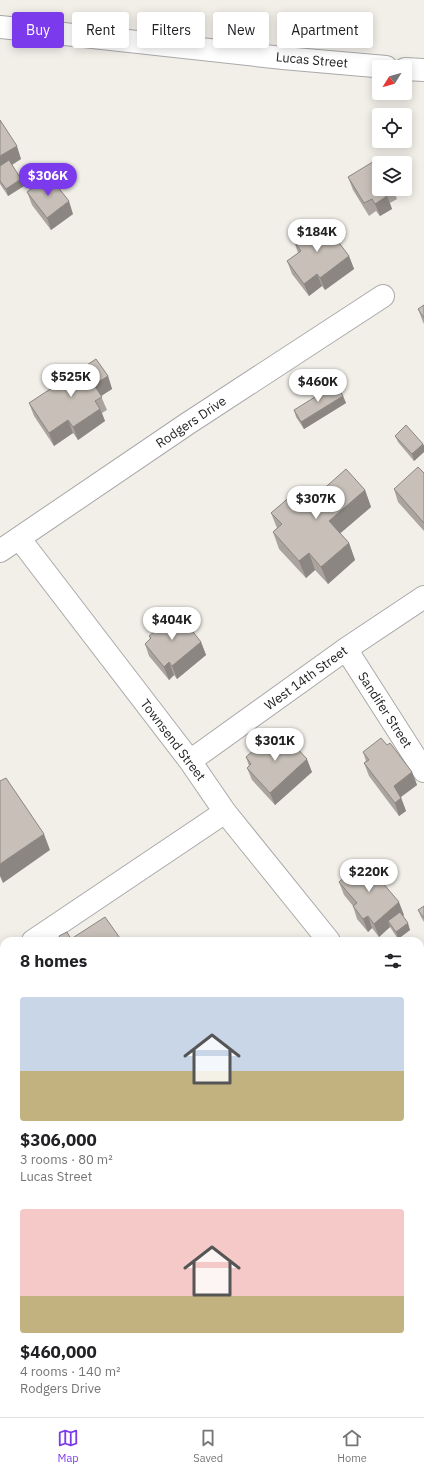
<!DOCTYPE html>
<html lang="en">
<head>
<meta charset="utf-8">
<style>
	body { margin:0; font-family:"IBM Plex Sans",sans-serif; background:#f6f6f6; color:#202124; height:100vh; display:flex; flex-direction:column; font-size:15px; white-space:nowrap }
	* { box-sizing:border-box; margin:0 }
	p { font-size:13px; color:#757577 }
	.icon { flex:none; width:22px; height:22px; fill:none; stroke:currentColor; stroke-width:2; stroke-linecap:round; stroke-linejoin:round }
	.map { position:relative; flex:1; overflow:hidden }
	.drawer { position:absolute; left:0px; top:937px; width:424px; height:480px; display:flex; flex-direction:column; background:#fff; border-radius:12px 12px 0 0; box-shadow:0 2px 10px #0003 }
	.drawer>* { flex:none }
	.hud { position:absolute; left:12px; top:12px; width:400px; height:36px; display:flex; gap:8px }
	.needle { width:26px; rotate:233deg }
	.fabs { position:absolute; left:372px; top:60px; display:grid; gap:8px }
	.fabs a { display:grid; place-items:center; width:40px; height:40px; border-radius:4px; background:#fff; box-shadow:0 2px 10px #0003; font-size:20px }
	.price { position:absolute; translate:-50% -34px; padding:0 9px; border-radius:14px; background:#fff; color:#222; font-size:13px; line-height:26px; filter:drop-shadow(0 1px 2px #0008) }
	.price::after { content:''; position:absolute; left:50%; top:24px; width:12px; height:9px; margin-left:-6px; background:inherit; clip-path:polygon(0 0,100% 0,50% 100%) }
	.price.selected { background:#7c3aed; color:#fff }
	ul { padding:0; list-style:none }
	li { display:grid; align-content:center; gap:8px; height:212px; padding:0 20px }
	li span { display:grid; place-items:center; height:124px; border-radius:4px; color:#555 }
	li>.icon { margin-inline-start:auto }
	span .icon { width:72px; height:72px; fill:#fffc; stroke-width:1 }
	li b { font-size:17px }
	h2 { display:flex; justify-content:space-between; align-items:center; height:48px; padding:0 20px; font-size:17px }
	.chip { padding:0 14px; border-radius:4px; background:#fff; box-shadow:0 2px 10px #0003; font-size:14px; line-height:36px }
	.chip.selected { background:#7c3aed; color:#fff }
	.tab-bar { display:flex; justify-content:space-around; align-items:center; height:56px; border-top:1px solid #e0e0e0; background:#fff; font-size:11px; color:#757577 }
	.tab-bar a { display:grid; justify-items:center; gap:2px }
	.tab-bar .selected { color:#7c3aed }
	.map>svg:first-child { display:block }
</style>
</head>
<body>
<div class="map">
<svg width="424" height="1417" viewBox="0 0 424 1417">
	<rect width="100%" height="100%" fill="#f2efe9"/>
	<g fill="none" stroke-linecap="round" stroke-linejoin="round">
		<g stroke="#a9a9a9" stroke-width="24">
			<path id="minor" d="M 0,27 L 283,58 L 386,67
				M 405,69 L 424,70
				M 19,538 L 190,761 L 225,812 L 329,941
				M 0,551 L 187,424 L 383,296
				M 346,649 L 424,771
				M 190,761 L 346,649 L 424,597
				M 33,941 L 225,812
				M 0,964 L 4,961"/>
		</g>
		<g stroke="#dc2a67" stroke-width="24">
			<path id="highway" d="M 0,1080 L 4,1085
				M 231,1413 L 234,1417"/>
		</g>
		<use href="#minor" stroke="#fff" stroke-width="22"/>
		<use href="#highway" stroke="#e892a2" stroke-width="22"/>
	</g>
	<path fill="#aba49e" d="M 0,120 L 21,159 L 12,165 L 24,186 L 8,196 L 0,184 Z
		M 348,177 L 379,189 L 393,189 L 397,199 L 390,203 L 392,209 L 380,216 L 376,211 L 369,216 L 353,190 Z
		M 27,192 L 73,214 L 51,230 L 32,205 Z
		M 294,241 L 349,256 L 354,269 L 325,290 L 322,286 L 309,296 L 292,274 L 287,261 L 298,253 Z
		M 424,305 L 424,324 L 423,322 L 418,309 Z
		M 108,376 L 112,389 L 101,396 L 107,410 L 102,413 L 105,421 L 78,440 L 73,433 L 54,446 L 34,416 L 29,403 Z
		M 343,396 L 346,403 L 304,429 L 296,417 L 294,410 Z
		M 395,436 L 423,444 L 424,446 L 424,452 L 414,461 L 398,442 Z
		M 424,473 L 424,531 L 398,502 L 394,489 Z
		M 365,490 L 371,507 L 340,533 L 349,543 L 355,560 L 328,584 L 315,570 L 306,578 L 279,549 L 273,532 L 277,528 L 271,513 L 310,501 Z
		M 149,636 L 201,642 L 206,655 L 177,679 L 174,675 L 169,680 L 149,656 L 145,644 L 150,639 Z
		M 270,745 L 312,772 L 275,805 L 252,780 L 247,768 L 249,766 L 246,757 Z
		M 387,745 L 412,772 L 417,785 L 401,797 L 406,811 L 399,816 L 369,776 L 364,763 L 366,761 L 363,752 Z
		M 339,882 L 404,915 L 403,916 L 410,930 L 398,939 L 390,927 L 379,937 L 372,928 L 368,932 L 357,919 L 353,906 L 344,895 Z
		M 424,906 L 424,922 L 421,917 L 418,910 Z
		M 424,988 L 424,1007 L 423,1005 L 420,998 L 420,991 Z"/>
	<path fill="#8b8681" d="M 17,146 L 21,159 L 0,172 L 0,156 Z
		M 21,179 L 24,186 L 8,196 L 6,189 Z
		M 387,196 L 392,209 L 380,216 L 375,204 Z
		M 69,201 L 73,214 L 51,230 L 47,218 Z
		M 349,256 L 354,269 L 325,290 L 320,278 Z
		M 317,274 L 322,286 L 309,296 L 304,284 Z
		M 108,376 L 112,389 L 98,398 L 94,385 Z
		M 343,396 L 346,403 L 304,429 L 301,422 Z
		M 100,409 L 105,421 L 78,440 L 73,427 Z
		M 68,420 L 73,433 L 54,446 L 49,433 Z
		M 423,444 L 424,446 L 424,452 L 414,461 L 412,454 Z
		M 365,490 L 371,507 L 336,537 L 329,521 Z
		M 349,543 L 355,560 L 328,584 L 321,567 Z
		M 309,553 L 315,570 L 306,578 L 299,561 Z
		M 201,642 L 206,655 L 177,679 L 172,666 Z
		M 169,662 L 174,675 L 169,680 L 164,667 Z
		M 307,759 L 312,772 L 275,805 L 270,793 Z
		M 412,772 L 417,785 L 398,799 L 394,786 Z
		M 401,798 L 406,811 L 399,816 L 395,803 Z
		M 44,834 L 50,850 L 3,883 L 0,876 L 0,864 Z
		M 399,902 L 404,915 L 391,926 L 388,921 L 390,927 L 379,937 L 374,924 Z
		M 368,916 L 372,928 L 368,932 L 363,919 Z
		M 408,923 L 410,930 L 398,939 L 396,932 Z"/>
	<path fill="#c7bfb8" stroke="#8b8681" d="M 0,120 L 17,146 L 0,156 Z
		M 9,160 L 21,179 L 6,189 L 0,181 L 0,166 Z
		M 376,160 L 379,164 L 379,189 L 387,189 L 384,191 L 387,196 L 375,204 L 372,199 L 364,203 L 348,177 Z
		M 49,176 L 69,201 L 47,218 L 27,192 Z
		M 322,220 L 349,256 L 320,278 L 317,274 L 304,284 L 287,261 L 301,251 L 294,241 Z
		M 424,305 L 424,318 L 418,309 Z
		M 96,359 L 108,376 L 94,385 L 102,397 L 95,401 L 100,409 L 73,427 L 68,420 L 49,433 L 29,403 Z
		M 336,384 L 343,396 L 301,422 L 294,410 Z
		M 406,425 L 423,444 L 412,454 L 395,436 Z
		M 418,467 L 424,473 L 424,523 L 394,489 Z
		M 346,469 L 365,490 L 329,521 L 349,543 L 321,567 L 309,553 L 299,561 L 273,532 L 282,524 L 271,513 L 299,489 L 310,501 Z
		M 178,613 L 201,642 L 172,666 L 169,662 L 164,667 L 145,644 L 151,638 L 149,636 Z
		M 283,733 L 307,759 L 270,793 L 247,768 L 251,764 L 246,757 L 265,740 L 270,745 Z
		M 381,738 L 387,745 L 390,743 L 412,772 L 394,786 L 401,798 L 395,803 L 364,763 L 369,760 L 363,752 Z
		M 6,778 L 44,834 L 0,864 L 0,781 Z
		M 364,861 L 399,902 L 374,924 L 368,916 L 363,919 L 353,906 L 357,903 L 339,882 Z
		M 424,906 L 424,918 L 418,910 Z
		M 400,912 L 408,923 L 396,932 L 388,921 Z
		M 105,917 L 122,941 L 62,941 L 59,936 L 67,932 L 71,939 Z
		M 424,988 L 424,1001 L 420,996 L 420,991 Z"/>
	<g text-anchor="middle" dominant-baseline="central" stroke-width="4" stroke-linejoin="round" paint-order="stroke">
		<g font-size="13" fill="#222" stroke="#fff">
			<text transform="translate(312 60) rotate(5)">Lucas Street</text>
			<text transform="translate(191 422) rotate(-34)">Rodgers Drive</text>
			<text transform="translate(306 678) rotate(-36)">West 14th Street</text>
			<text transform="translate(385 710) rotate(57)">Sandifer Street</text>
			<text transform="translate(173 740) rotate(53)">Townsend Street</text>
		</g>
	</g>
</svg>
<div class="fabs">
<a><svg class="needle" viewBox="-14 -14 28 28"><path d="M0-13l5 13h-10z" fill="#e53935"/><path d="M0 13l5-13h-10z" fill="#757577"/></svg></a>
<a><svg class="icon" aria-label="locate" viewBox="0 0 24 24"><circle cx="12" cy="12" r="6"/><path d="M12 2v4M12 18v4M2 12h4M18 12h4"/></svg></a>
<a><svg class="icon" aria-label="layers" viewBox="0 0 24 24"><path d="M12 4l9 5-9 5-9-5zM3 14l9 5 9-5"/></svg></a>
</div>
<b class="price selected" style="left:48px;top:197px">$306K</b>
<b class="price" style="left:317px;top:253px">$184K</b>
<b class="price" style="left:71px;top:398px">$525K</b>
<b class="price" style="left:318px;top:403px">$460K</b>
<b class="price" style="left:316px;top:520px">$307K</b>
<b class="price" style="left:172px;top:641px">$404K</b>
<b class="price" style="left:275px;top:762px">$301K</b>
<b class="price" style="left:369px;top:893px">$220K</b>
<div class="hud">
<a class="chip selected">Buy</a>
<a class="chip">Rent</a>
<a class="chip">Filters</a>
<a class="chip">New</a>
<a class="chip">Apartment</a>
</div>
<section class="drawer">
<h2>8 homes<svg class="icon" aria-label="filters" viewBox="0 0 24 24"><path d="M4 7h16M4 17h16"/><circle cx="9" cy="7" r="2"/><circle cx="15" cy="17" r="2"/></svg></h2>
<ul>
<li><span style="background:linear-gradient(#c9d6e8 60%,#c2b280 0)"><svg class="icon" aria-label="home" viewBox="0 0 24 24"><path d="M3 11l9-7 9 7M6 9v11h12V9"/></svg></span><div><b>$306,000</b><p>3 rooms · 80 m²</p><p>Lucas Street</p></div></li>
<li><span style="background:linear-gradient(#f6c9c9 70%,#c2b280 0)"><svg class="icon" aria-label="home" viewBox="0 0 24 24"><path d="M3 11l9-7 9 7M6 9v11h12V9"/></svg></span><div><b>$460,000</b><p>4 rooms · 140 m²</p><p>Rodgers Drive</p></div></li>
</ul>
</section>
</div>
<nav class="tab-bar">
<a class="selected"><svg class="icon" aria-label="map" viewBox="0 0 24 24"><path d="M3 6l6-2 6 2 6-2v14l-6 2-6-2-6 2zM9 4v14M15 6v14"/></svg>Map</a>
<a><svg class="icon" aria-label="saved" viewBox="0 0 24 24"><path d="M7 4h10v16l-5-4-5 4z"/></svg>Saved</a>
<a><svg class="icon" aria-label="home" viewBox="0 0 24 24"><path d="M3 11l9-7 9 7M6 9v11h12V9"/></svg>Home</a>
</nav>
</body>
</html>
